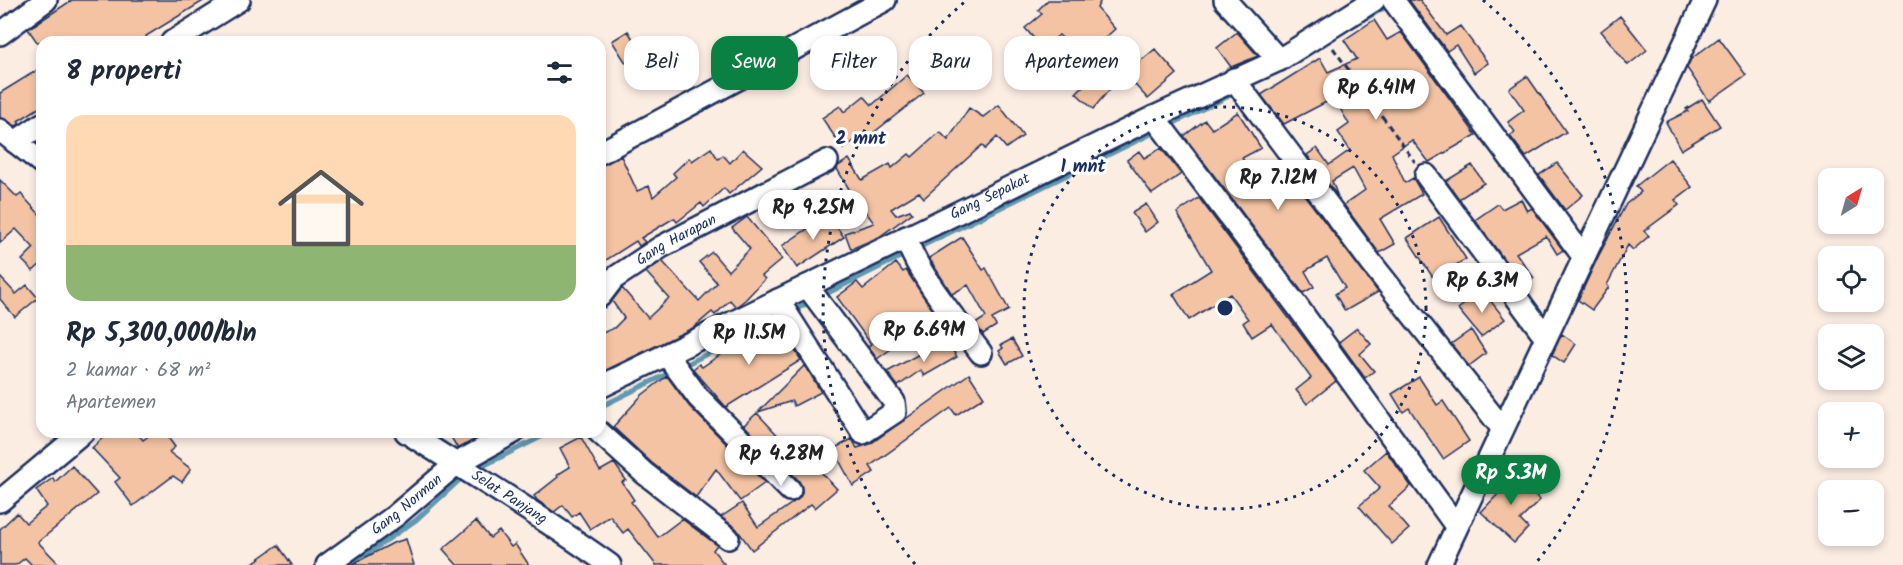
<!DOCTYPE html>
<html lang="id">
<head>
<meta charset="utf-8">
<style>
	body { margin:0; font-family:Kalam,sans-serif; background:#f2f2f3; color:#1f2937; height:100vh; display:flex; flex-direction:column; font-size:22px; white-space:nowrap }
	* { box-sizing:border-box; margin:0 }
	p { font-size:20px; color:#747a83 }
	.icon { flex:none; width:33px; height:33px; fill:none; stroke:currentColor; stroke-width:2; stroke-linecap:round; stroke-linejoin:round }
	.map { position:relative; flex:1; overflow:hidden }
	.sheet { position:absolute; left:36px; top:36px; width:570px; height:402px; display:flex; flex-direction:column; background:#fff; border-radius:18px; box-shadow:0 3px 9px #0003 }
	.sheet>* { flex:none }
	.guide { position:absolute; left:624px; top:36px; width:570px; height:54px; display:flex; gap:12px }
	.needle { width:39px; rotate:37deg }
	.controls { position:absolute; left:1818px; top:168px; display:grid; gap:12px }
	.controls a { display:grid; place-items:center; width:66px; height:66px; border-radius:12px; background:#fff; box-shadow:0 3px 9px #0003; font-size:30px }
	.price { position:absolute; translate:-50% -51px; padding:0 14px; border-radius:21px; background:#fff; color:#222; font-size:20px; line-height:39px; filter:drop-shadow(0 2px 3px #0008) }
	.price::after { content:''; position:absolute; left:50%; top:36px; width:18px; height:14px; margin-left:-9px; background:inherit; clip-path:polygon(0 0,100% 0,50% 100%) }
	.price.active { background:#0b8043; color:#fff }
	ul { padding:0; list-style:none }
	li { display:grid; align-content:center; gap:12px; height:318px; padding:0 30px }
	li+li { border-top:2px solid #e0e1e3 }
	li span { display:grid; place-items:center; height:186px; border-radius:18px; color:#555 }
	li>.icon { margin-inline-start:auto }
	span .icon { width:108px; height:108px; fill:#fffc; stroke-width:1 }
	li b { font-size:26px }
	h2 { display:flex; justify-content:space-between; align-items:center; height:72px; padding:0 30px; font-size:26px }
	.tag { padding:0 21px; border-radius:18px; background:#fff; box-shadow:0 3px 9px #0003; font-size:21px; line-height:54px }
	.tag.active { background:#0b8043; color:#fff }
	.map>svg:first-child { display:block }
</style>
</head>
<body>
<div class="map">
<svg width="1903" height="565" viewBox="0 0 1903 565">
	<rect width="100%" height="100%" fill="#fcede3"/>
	<filter id="ink" filterUnits="userSpaceOnUse"><feTurbulence type="fractalNoise" baseFrequency=".0167" numOctaves="2"/><feDisplacementMap in="SourceGraphic" scale="12" xChannelSelector="R" yChannelSelector="G"/><feConvolveMatrix kernelMatrix="1 2 1 2 8 2 1 2 1" color-interpolation-filters="sRGB"/></filter>
	<g filter="url(#ink)">
		<g fill="none" stroke-linecap="round" stroke-linejoin="round">
			<path stroke="#6099b0" stroke-width="5" d="M 1349,28 L 1391,4
				M 1168,126 L 1237,92
				M 914,250 L 1159,130
				M 820,297 L 906,254
				M 791,312 L 812,301
				M 681,367 L 783,316
				M 600,407 L 673,371
				M 475,470 L 551,432
				M 351,565 L 416,520 L 464,476"/>
		</g>
		<path fill="#f4c3a3" stroke="#1b2f5e" stroke-width="1.5" d="M 72,0 L 205,0 L 146,36 L 149,42 L 37,42 L 28,29 Z
			M 1048,0 L 1101,0 L 1097,8 L 1115,29 L 1095,47 L 1126,70 L 1093,109 L 1076,93 L 1096,73 L 1079,59 L 1081,56 L 1059,35 L 1043,49 L 1025,28 L 1042,14 L 1038,10 Z
			M 1409,0 L 1420,0 L 1446,35 L 1460,26 L 1488,63 L 1474,73 L 1456,45 L 1447,51 Z
			M 1620,16 L 1647,50 L 1628,65 L 1601,31 Z
			M 1374,20 L 1387,40 L 1401,32 L 1476,135 L 1429,162 L 1412,140 L 1392,154 L 1405,183 L 1413,178 L 1422,194 L 1380,219 L 1395,244 L 1379,253 L 1344,205 L 1365,190 L 1353,168 L 1332,181 L 1338,197 L 1307,155 L 1317,148 L 1329,165 L 1350,150 L 1338,132 L 1349,124 L 1334,98 L 1284,124 L 1261,95 L 1320,58 L 1328,72 L 1357,59 L 1344,40 Z
			M 628,31 L 642,54 L 626,63 L 612,41 Z
			M 1237,32 L 1258,56 L 1231,67 L 1217,48 Z
			M 1719,38 L 1746,75 L 1709,101 L 1687,68 L 1691,59 Z
			M 1155,49 L 1177,74 L 1148,99 L 1125,74 Z
			M 42,67 L 42,106 L 18,121 L 20,123 L 16,126 L 0,118 L 0,93 Z
			M 907,75 L 924,93 L 868,137 L 865,133 L 843,149 L 822,118 L 840,106 L 844,112 L 864,96 L 872,105 Z
			M 1527,76 L 1566,132 L 1526,157 L 1510,136 L 1515,132 L 1508,122 L 1524,110 L 1509,89 Z
			M 1702,99 L 1720,126 L 1681,150 L 1666,122 L 1688,111 L 1686,109 Z
			M 999,105 L 1023,136 L 1006,148 L 997,137 L 985,149 L 982,145 L 924,198 L 919,192 L 891,209 L 896,215 L 910,210 L 912,213 L 879,237 L 851,249 L 845,233 L 874,223 L 849,189 L 837,169 L 838,166 L 849,159 L 862,180 L 890,164 L 892,168 L 909,154 L 912,157 L 940,132 L 948,140 L 969,108 L 983,117 Z
			M 1238,112 L 1261,148 L 1242,158 L 1262,189 L 1279,176 L 1288,189 L 1296,184 L 1378,292 L 1345,311 L 1335,294 L 1345,288 L 1327,258 L 1305,271 L 1314,287 L 1303,293 L 1184,136 L 1205,120 L 1212,129 Z
			M 711,148 L 718,159 L 723,155 L 730,163 L 743,149 L 762,166 L 729,194 L 724,188 L 704,207 L 701,203 L 677,222 L 674,218 L 641,238 L 645,242 L 639,246 L 636,241 L 600,264 L 600,166 L 621,156 L 637,191 L 649,186 L 653,197 L 676,177 L 673,173 L 689,158 L 692,161 Z
			M 1161,148 L 1181,174 L 1152,194 L 1127,160 L 1139,151 L 1144,158 Z
			M 1670,159 L 1692,187 L 1675,200 L 1679,205 L 1644,231 L 1649,236 L 1633,250 L 1628,245 L 1607,285 L 1609,287 L 1592,310 L 1578,300 L 1598,257 L 1626,204 L 1641,192 L 1636,186 Z
			M 1557,163 L 1583,195 L 1565,210 L 1539,175 Z
			M 1472,165 L 1484,183 L 1459,199 L 1446,181 Z
			M 0,180 L 17,197 L 21,194 L 42,217 L 42,263 L 33,271 L 22,260 L 34,248 L 16,229 L 0,243 Z
			M 1199,198 L 1336,381 L 1307,404 L 1296,390 L 1311,378 L 1272,324 L 1252,337 L 1243,323 L 1248,319 L 1230,294 L 1189,320 L 1173,294 L 1211,270 L 1177,213 Z
			M 1521,199 L 1527,211 L 1532,208 L 1563,250 L 1557,254 L 1546,236 L 1516,253 L 1534,278 L 1523,285 L 1475,220 L 1498,204 L 1502,209 Z
			M 1146,204 L 1158,222 L 1145,232 L 1132,213 Z
			M 828,215 L 844,237 L 797,268 L 782,246 Z
			M 747,217 L 782,259 L 762,276 L 765,279 L 745,300 L 736,307 L 730,300 L 715,315 L 712,312 L 693,328 L 600,373 L 600,334 L 614,328 L 624,318 L 612,301 L 622,288 L 648,318 L 669,298 L 646,272 L 662,261 L 699,301 L 717,283 L 699,262 L 712,252 L 728,271 L 750,249 L 732,228 Z
			M 1439,217 L 1466,259 L 1434,279 L 1407,238 Z
			M 962,237 L 983,270 L 986,268 L 1009,310 L 992,319 L 996,326 L 983,334 L 975,324 L 986,317 L 968,285 L 952,294 L 929,258 Z
			M 896,263 L 903,272 L 906,270 L 937,316 L 877,359 L 868,346 L 871,344 L 837,297 L 857,282 L 863,289 Z
			M 0,277 L 16,294 L 27,285 L 38,298 L 15,317 L 0,299 Z
			M 1482,290 L 1505,319 L 1481,337 L 1458,309 Z
			M 778,324 L 801,360 L 726,407 L 693,369 L 699,364 L 702,367 L 727,350 L 729,353 Z
			M 1357,328 L 1371,344 L 1360,354 L 1374,371 L 1365,378 L 1339,342 Z
			M 1471,330 L 1486,353 L 1469,366 L 1451,344 Z
			M 1562,334 L 1576,344 L 1564,363 L 1552,355 Z
			M 946,339 L 957,357 L 924,376 L 921,370 L 898,386 L 887,372 Z
			M 1012,339 L 1022,356 L 1007,364 L 999,351 L 1003,348 L 1001,345 Z
			M 805,365 L 821,392 L 794,406 L 792,401 L 758,412 Z
			M 969,374 L 984,397 L 956,415 L 951,408 L 870,466 L 874,472 L 853,486 L 833,449 L 852,439 L 857,448 L 870,444 Z
			M 667,376 L 689,406 L 765,483 L 740,501 L 716,469 L 696,497 L 652,463 L 613,427 L 642,395 Z
			M 1419,377 L 1437,405 L 1443,401 L 1469,441 L 1443,459 L 1409,408 L 1403,412 L 1392,394 Z
			M 757,413 L 798,457 L 803,453 L 837,489 L 815,508 L 811,504 L 752,550 L 736,528 L 721,517 L 742,503 L 758,527 L 798,499 L 802,493 L 799,481 L 744,425 Z
			M 109,432 L 136,432 L 143,440 L 154,432 L 164,432 L 175,447 L 169,452 L 191,469 L 182,482 L 173,476 L 133,506 L 115,482 L 120,478 L 92,448 Z
			M 448,432 L 488,432 L 458,449 Z
			M 581,437 L 600,471 L 614,463 L 626,480 L 622,482 L 634,500 L 631,502 L 658,537 L 682,519 L 717,545 L 713,550 L 725,565 L 656,565 L 628,529 L 623,533 L 610,516 L 590,529 L 579,512 L 572,517 L 563,505 L 554,512 L 537,500 L 534,496 L 558,477 L 557,475 L 570,467 L 560,448 Z
			M 1386,451 L 1411,486 L 1389,506 L 1409,529 L 1392,544 L 1359,506 L 1380,488 L 1364,470 Z
			M 72,466 L 97,494 L 38,542 L 60,565 L 32,565 L 25,558 L 16,565 L 0,565 L 0,529 L 17,513 L 26,523 L 47,506 L 36,490 L 53,478 L 55,482 Z
			M 1511,470 L 1540,500 L 1520,520 L 1528,528 L 1514,543 L 1481,512 L 1500,492 L 1495,486 Z
			M 476,521 L 490,538 L 499,531 L 511,547 L 515,544 L 529,565 L 457,565 L 443,549 Z
			M 406,539 L 414,565 L 351,565 L 393,543 Z
			M 278,545 L 292,565 L 250,565 Z"/>
		<g fill="none" stroke-linecap="round" stroke-linejoin="round">
			<g stroke="#1b2f5e" stroke-width="26">
				<g id="minor">
					<path d="M 1225,0 L 1279,60"/>
					<path d="M 1393,0 L 1583,256"/>
					<path d="M 0,34 L 46,0"/>
					<path d="M 172,42 L 239,0"/>
					<path d="M 1234,79 L 1372,264 L 1502,428"/>
					<path d="M 1154,117 L 1297,306 L 1456,526"/>
					<path d="M 0,130 L 42,163"/>
					<path d="M 15,142 L 42,124"/>
					<path d="M 600,153 L 885,0"/>
					<path d="M 1426,175 L 1545,336"/>
					<path d="M 906,237 C 916,273 958,322 981,353"/>
					<path id="s1" d="M 600,296 L 613,279 L 661,247 L 827,161"/>
					<path d="M 778,300 L 863,433 L 895,412 L 894,402 L 807,286"/>
					<path d="M 667,355 L 698,397 L 790,490"/>
					<path id="s2" d="M 600,387 L 1154,117 L 1279,60 L 1374,0"/>
					<path id="s3" d="M 406,432 C 475,476 544,518 610,565"/>
					<path d="M 599,432 L 644,473 L 728,538"/>
					<path d="M 0,501 L 83,432"/>
					<path id="s4" d="M 327,565 L 395,516 L 456,464 L 514,432"/>
					<path d="M 1439,565 L 1705,0"/>
				</g>
			</g>
			<path stroke="#1b2f5e" stroke-width="3" stroke-dasharray="6 4.5" stroke-linecap="butt" d="M 1333,48 L 1415,162"/>
			<use href="#minor" stroke="#fff" stroke-width="21"/>
		</g>
	</g>
	<g fill="none" stroke="#1b2f5e" stroke-width="3" stroke-dasharray="3 6">
		<circle cx="1225" cy="308" r="201"/>
		<path d="M915 564A402 402 0 0 1 967 0M1483 0A402 402 0 0 1 1535 564"/>
	</g>
	<g text-anchor="middle" dominant-baseline="central" stroke-width="6" stroke-linejoin="round" paint-order="stroke">
		<g font-size="15" fill="#1b2f5e" stroke="#fff">
			<text stroke="none"><textPath href="#s2" startOffset="434">Gang Sepakat</textPath></text>
			<text stroke="none"><textPath href="#s1" startOffset="96">Gang Harapan</textPath></text>
			<text stroke="none"><textPath href="#s3" startOffset="122">Selat Panjang</textPath></text>
			<text stroke="none"><textPath href="#s4" startOffset="100">Gang Norman</textPath></text>
		</g>
	</g>
	<circle cx="1225" cy="308" r="9" fill="#1b2f5e" stroke="#fff" stroke-width="3"/>
	<g font-size="18" text-anchor="middle" font-weight="bold" fill="#1b2f5e" stroke="#fff" stroke-width="6" stroke-linejoin="round" paint-order="stroke">
		<text x="861" y="144">2 mnt</text>
		<text x="1083" y="172">1 mnt</text>
	</g>
</svg>
<div class="controls">
<a><svg class="needle" viewBox="-14 -14 28 28"><path d="M0-13l5 13h-10z" fill="#e53935"/><path d="M0 13l5-13h-10z" fill="#747a83"/></svg></a>
<a><svg class="icon" aria-label="locate" viewBox="0 0 24 24"><circle cx="12" cy="12" r="6"/><path d="M12 2v4M12 18v4M2 12h4M18 12h4"/></svg></a>
<a><svg class="icon" aria-label="layers" viewBox="0 0 24 24"><path d="M12 4l9 5-9 5-9-5zM3 14l9 5 9-5"/></svg></a>
<a>+</a>
<a>−</a>
</div>
<b class="price" style="left:1376px;top:121px">Rp 6.41M</b>
<b class="price" style="left:1278px;top:211px">Rp 7.12M</b>
<b class="price" style="left:813px;top:241px">Rp 9.25M</b>
<b class="price" style="left:1482px;top:314px">Rp 6.3M</b>
<b class="price" style="left:924px;top:363px">Rp 6.69M</b>
<b class="price" style="left:749px;top:366px">Rp 11.5M</b>
<b class="price" style="left:781px;top:487px">Rp 4.28M</b>
<b class="price active" style="left:1511px;top:506px">Rp 5.3M</b>
<div class="guide">
<a class="tag">Beli</a>
<a class="tag active">Sewa</a>
<a class="tag">Filter</a>
<a class="tag">Baru</a>
<a class="tag">Apartemen</a>
</div>
<section class="sheet">
<h2>8 properti<svg class="icon" aria-label="filters" viewBox="0 0 24 24"><path d="M4 7h16M4 17h16"/><circle cx="9" cy="7" r="2"/><circle cx="15" cy="17" r="2"/></svg></h2>
<ul>
<li><span style="background:linear-gradient(#ffd9b3 70%,#8fb573 0)"><svg class="icon" aria-label="home" viewBox="0 0 24 24"><path d="M3 11l9-7 9 7M6 9v11h12V9"/></svg></span><div><b>Rp 5,300,000/bln</b><p>2 kamar · 68 m²</p><p>Apartemen</p></div></li>
</ul>
</section>
</div>
</body>
</html>
